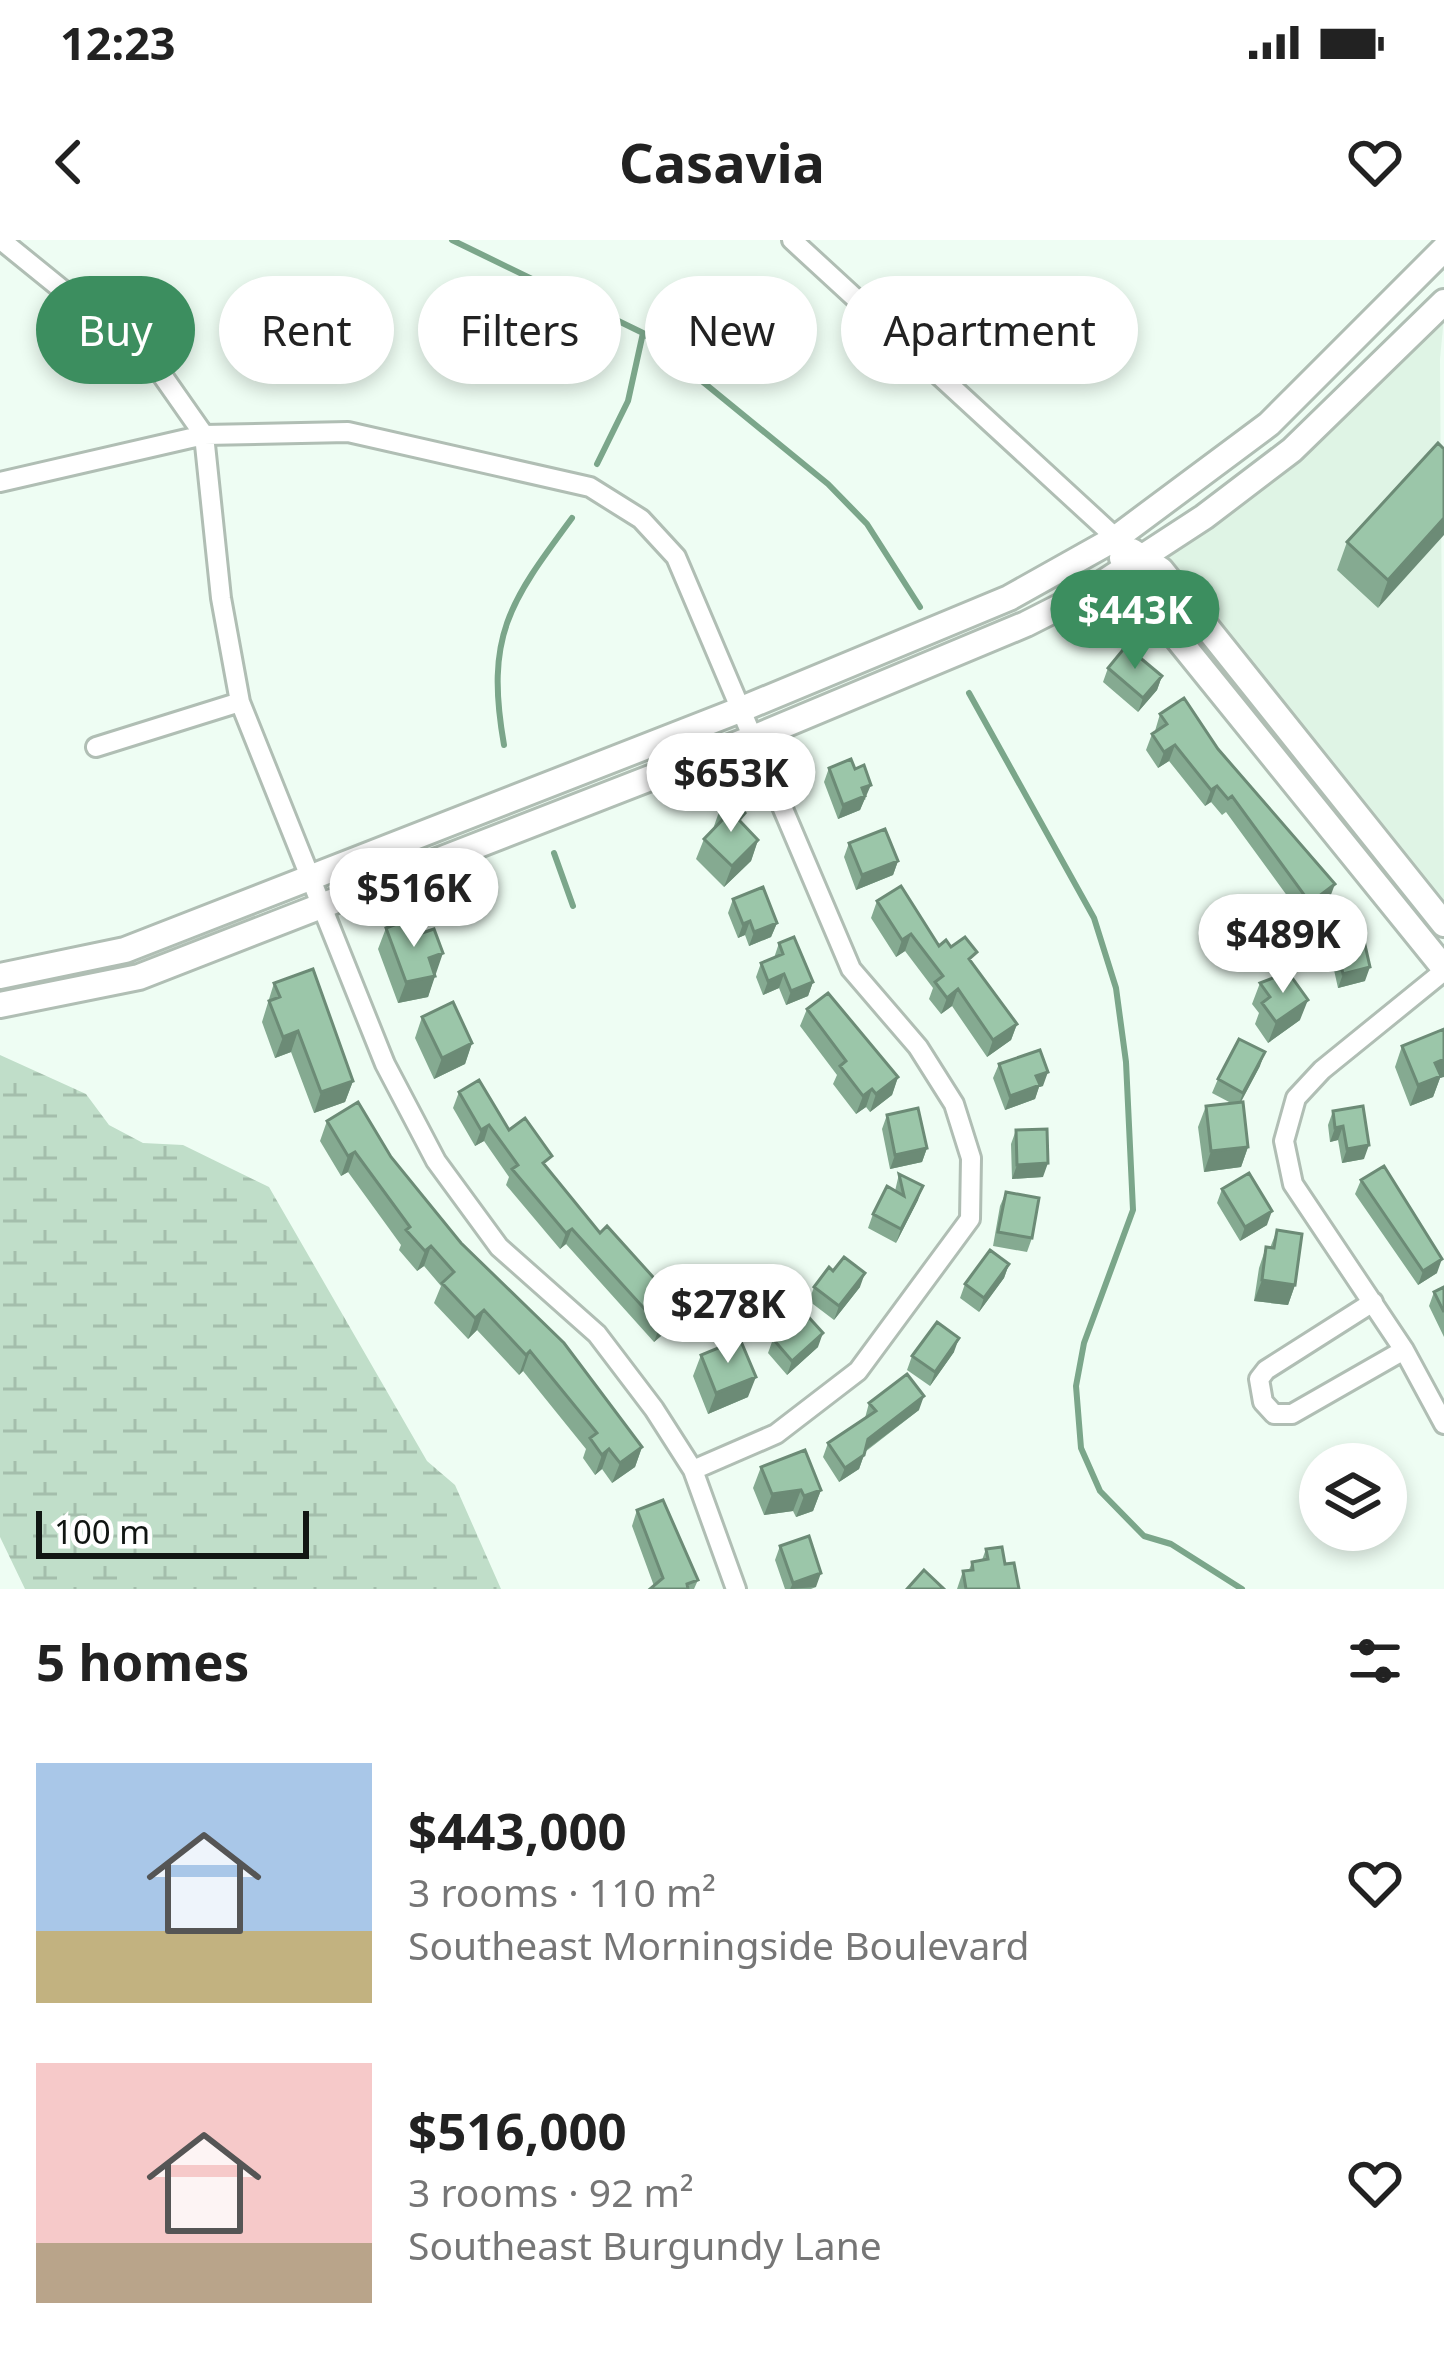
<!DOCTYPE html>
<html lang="en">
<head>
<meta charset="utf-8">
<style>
	body { margin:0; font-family:"Noto Sans",sans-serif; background:#f2f2f2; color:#222; height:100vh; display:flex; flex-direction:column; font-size:45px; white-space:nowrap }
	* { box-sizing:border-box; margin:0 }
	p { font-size:39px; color:#767676 }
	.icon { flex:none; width:66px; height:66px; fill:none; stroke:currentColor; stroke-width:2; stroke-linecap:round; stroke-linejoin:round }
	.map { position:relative; height:1349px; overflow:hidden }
	.details { display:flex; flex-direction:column; background:#fff; flex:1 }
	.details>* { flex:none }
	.banner { position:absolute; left:36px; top:36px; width:1374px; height:108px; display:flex; gap:24px }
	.controls { position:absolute; left:1299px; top:1203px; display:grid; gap:24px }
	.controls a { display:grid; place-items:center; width:108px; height:108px; border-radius:50%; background:#fff; box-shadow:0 6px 18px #0003; font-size:60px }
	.scale { position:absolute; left:36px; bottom:30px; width:273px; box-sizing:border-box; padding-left:12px; border:6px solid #111613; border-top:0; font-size:33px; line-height:42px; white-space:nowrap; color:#111613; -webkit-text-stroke:9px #fff; paint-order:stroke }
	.price { position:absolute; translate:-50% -102px; padding:0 27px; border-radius:42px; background:#fff; color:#222; font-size:39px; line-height:78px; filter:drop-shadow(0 3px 6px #0008) }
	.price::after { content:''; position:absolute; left:50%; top:72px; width:36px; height:27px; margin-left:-18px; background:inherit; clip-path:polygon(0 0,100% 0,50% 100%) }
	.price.current { background:#3c8e5f; color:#fff }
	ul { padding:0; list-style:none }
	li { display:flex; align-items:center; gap:36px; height:300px; padding:0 36px }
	li span { display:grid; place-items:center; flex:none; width:336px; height:240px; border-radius:0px; color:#555 }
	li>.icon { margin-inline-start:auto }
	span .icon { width:144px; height:144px; fill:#fffc; stroke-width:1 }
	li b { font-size:51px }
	h2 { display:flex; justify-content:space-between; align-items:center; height:144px; padding:0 36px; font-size:51px }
	.pill { padding:0 42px; border-radius:54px; background:#fff; box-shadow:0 6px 18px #0003; font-size:42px; line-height:108px }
	.pill.current { background:#3c8e5f; color:#fff }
	.status { display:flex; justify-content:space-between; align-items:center; height:84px; padding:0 60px; background:#fff; direction:ltr }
	.status svg { height:33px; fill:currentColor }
	header { display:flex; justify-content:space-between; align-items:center; height:156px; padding:0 36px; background:#fff; font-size:54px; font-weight:700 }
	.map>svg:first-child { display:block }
</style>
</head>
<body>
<div class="status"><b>12:23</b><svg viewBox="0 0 49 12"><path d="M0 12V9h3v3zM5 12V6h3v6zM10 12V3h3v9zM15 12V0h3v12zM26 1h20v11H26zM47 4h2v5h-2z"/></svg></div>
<header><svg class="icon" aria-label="back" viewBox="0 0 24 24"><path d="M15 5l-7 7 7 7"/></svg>Casavia<svg class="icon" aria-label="heart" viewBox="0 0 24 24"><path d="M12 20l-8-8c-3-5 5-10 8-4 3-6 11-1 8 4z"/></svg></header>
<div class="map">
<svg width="1444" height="1349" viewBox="0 0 1444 1349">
	<defs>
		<pattern id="wetland-marsh" width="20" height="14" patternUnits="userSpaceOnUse" patternTransform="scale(3)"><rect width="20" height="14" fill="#c0dec9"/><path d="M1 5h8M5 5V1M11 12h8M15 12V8" fill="none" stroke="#a4beac"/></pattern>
	</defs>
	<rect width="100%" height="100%" fill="#eefdf3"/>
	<path fill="#dff4e5" d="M 1444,77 L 1440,119 L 1444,668 L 1161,318 Z"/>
	<path fill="url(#wetland-marsh)" d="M 0,815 L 86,854 L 109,885 L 143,903 L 183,905 L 269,947 L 427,1221 L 455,1245 L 501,1349 L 25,1349 L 0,1297 Z"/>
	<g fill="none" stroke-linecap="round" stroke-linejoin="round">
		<path stroke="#7ba68a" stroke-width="6" d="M 452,0 L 643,93 L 828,244 L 867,284 L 920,367
			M 597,224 L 628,161 L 643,93
			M 969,453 L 1094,678 L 1116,748 L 1126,822 L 1133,970 L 1084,1103 L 1076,1146 L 1081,1208 L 1100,1251 L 1144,1296 L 1171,1304 L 1242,1349
			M 504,505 C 485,396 509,363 572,278
			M 554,613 L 573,666"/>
		<g stroke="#b0beb4" stroke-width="24">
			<path id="minor" d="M 1,0 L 155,125 L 204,195 L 221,358 L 240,462 L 385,824 L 436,921 L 499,1007 L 597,1094 L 654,1169 L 693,1230 L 736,1349
				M 792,0 L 1116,298
				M 0,242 L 204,195 L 348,192 L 590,247 L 641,279 L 676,317 L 851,729 L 918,807 L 954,864 L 971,918 L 970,979 L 858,1131 L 776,1194 L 693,1230
				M 96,507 L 240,462
				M 1444,731 L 1322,830 L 1296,858 L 1284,901 L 1293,944 L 1404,1110 L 1444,1184
				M 1373,1062 L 1266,1130 L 1259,1139 L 1263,1162 L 1274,1174 L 1292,1174 L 1404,1110"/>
		</g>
		<g stroke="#b0beb4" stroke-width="30">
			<path id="tertiary" d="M 1132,311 L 1161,330 L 1444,684
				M 1122,318 L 1135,346 L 1444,728
				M 0,736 L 125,710 L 742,469 L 1009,358 L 1116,298 L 1269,184 L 1444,9
				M 0,765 L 139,737 L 753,498 L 1026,384 L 1089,352 L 1204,277 L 1292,210 L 1444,62"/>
		</g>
		<use href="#minor" stroke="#fff" stroke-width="18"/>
		<use href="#tertiary" stroke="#fff" stroke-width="24"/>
	</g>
	<path fill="#85aa91" d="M 1444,209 L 1378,368 L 1337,330 L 1347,302 Z
		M 1108,428 L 1162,436 L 1157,450 L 1138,472 L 1103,442 Z
		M 1160,474 L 1218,509 L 1329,660 L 1304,679 L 1226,572 L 1222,575 L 1211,562 L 1205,566 L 1169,521 L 1158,528 L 1146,510 L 1152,494 L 1155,491 Z
		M 829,528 L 866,559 L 864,560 L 860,570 L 838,579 L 824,542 Z
		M 720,569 L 758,600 L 751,621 L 724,647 L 696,619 L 704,599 L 713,589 Z
		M 849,603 L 898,621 L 893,635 L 856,650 L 844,617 Z
		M 733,659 L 777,683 L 771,697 L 749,706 L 745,695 L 738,698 L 728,673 Z
		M 877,661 L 939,706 L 951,707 L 973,724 L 1017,784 L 1011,800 L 987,817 L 952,766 L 941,774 L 929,759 L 933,748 L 905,711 L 896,717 L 871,678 Z
		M 386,688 L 435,734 L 428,757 L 398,763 L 378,709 Z
		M 1333,689 L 1365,741 L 1338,748 L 1328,703 Z
		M 779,703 L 813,742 L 808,756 L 786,765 L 779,748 L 763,755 L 756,737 L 761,723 L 774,718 Z
		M 274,743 L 353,841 L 345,862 L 314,873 L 291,812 L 275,818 L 262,782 Z
		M 1260,743 L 1300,780 L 1268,803 L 1255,784 L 1259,773 L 1252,764 Z
		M 807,769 L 898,837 L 892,855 L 870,872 L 866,867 L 856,874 L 833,844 L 837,835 L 800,786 Z
		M 422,777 L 472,803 L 465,824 L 434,839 L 415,798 Z
		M 1402,806 L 1440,838 L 1433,857 L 1410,866 L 1395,827 Z
		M 999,824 L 1043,846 L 1039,847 L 1035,859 L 1005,870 L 993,838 Z
		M 1260,826 L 1241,862 L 1248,907 L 1241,927 L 1204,932 L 1198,887 L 1206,866 L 1231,863 L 1212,853 L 1218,839 Z
		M 459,852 L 509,890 L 548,928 L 600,993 L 681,1068 L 675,1084 L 654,1102 L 566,1004 L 560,1009 L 506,945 L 509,937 L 484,901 L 475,906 L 453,868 Z
		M 1333,871 L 1364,919 L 1342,923 L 1338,900 L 1330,902 L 1328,885 Z
		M 887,875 L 927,908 L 922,922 L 890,929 L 882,889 Z
		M 327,881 L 391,917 L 461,1003 L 642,1207 L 635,1227 L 612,1243 L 602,1229 L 595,1235 L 583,1218 L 586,1209 L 523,1131 L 519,1135 L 477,1090 L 468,1099 L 434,1063 L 441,1046 L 424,1026 L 417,1031 L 399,1010 L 401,1005 L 348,932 L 341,936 L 320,901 Z
		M 1016,890 L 1043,937 L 1012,939 L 1011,904 Z
		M 899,934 L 918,960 L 896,1003 L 868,988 L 873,974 L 895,951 Z
		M 1361,940 L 1437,1033 L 1418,1045 L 1355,954 Z
		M 1222,949 L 1267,985 L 1240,1001 L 1217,963 Z
		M 1006,952 L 1032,998 L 1027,1012 L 993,1006 L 1000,966 Z
		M 1277,990 L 1295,1045 L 1288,1065 L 1254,1061 L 1259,1028 L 1266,1007 L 1270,1008 Z
		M 1009,1024 L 1004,1038 L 979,1072 L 960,1058 L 965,1044 Z
		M 814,1047 L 860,1047 L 834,1080 L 809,1061 Z
		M 1444,1047 L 1444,1097 L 1429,1066 L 1434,1052 Z
		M 773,1099 L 818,1107 L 787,1135 L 768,1113 Z
		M 954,1112 L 930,1146 L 907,1130 L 912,1116 Z
		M 701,1115 L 748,1157 L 708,1174 L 693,1136 Z
		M 869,1163 L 919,1170 L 865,1212 L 859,1229 L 839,1242 L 823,1217 L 828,1203 L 865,1178 Z
		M 761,1227 L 821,1250 L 813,1271 L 796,1277 L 793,1271 L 764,1275 L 753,1248 Z
		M 637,1270 L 698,1340 L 694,1349 L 650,1349 L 654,1346 L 632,1286 Z
		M 780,1306 L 816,1347 L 811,1349 L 785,1349 L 775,1320 Z
		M 986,1309 L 1005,1324 L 1019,1349 L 957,1349 L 963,1331 L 969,1330 L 972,1322 L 982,1320 Z"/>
	<path fill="#6c8b76" d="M 1444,278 L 1444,295 L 1378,368 L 1388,340 Z
		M 1162,436 L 1157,450 L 1138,472 L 1143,458 Z
		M 1175,505 L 1169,521 L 1158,528 L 1164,512 Z
		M 871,545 L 860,570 L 838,579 L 843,565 L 862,548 Z
		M 1217,546 L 1211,562 L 1205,566 L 1211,550 Z
		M 758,600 L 751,621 L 724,647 L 732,626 Z
		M 898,621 L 893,635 L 856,650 L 862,635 Z
		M 1335,644 L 1329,660 L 1304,679 L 1310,663 Z
		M 750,681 L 745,695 L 738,698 L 743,684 Z
		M 777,683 L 771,697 L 749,706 L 754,692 Z
		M 911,694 L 905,711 L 896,717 L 902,700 Z
		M 443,713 L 428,757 L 398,763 L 406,742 L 429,718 Z
		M 1370,727 L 1365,741 L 1338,748 L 1343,734 Z
		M 784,734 L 779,748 L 763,755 L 768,741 Z
		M 813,742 L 808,756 L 786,765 L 791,751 Z
		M 958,749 L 952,766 L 941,774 L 947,758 Z
		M 1308,760 L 1300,780 L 1268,803 L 1276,782 Z
		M 1017,784 L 1011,800 L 987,817 L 993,800 Z
		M 298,791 L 291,812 L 275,818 L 283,797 Z
		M 472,803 L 465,824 L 434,839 L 442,818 Z
		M 1265,812 L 1260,826 L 1238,867 L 1243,853 Z
		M 1444,819 L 1444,837 L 1440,838 L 1433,857 L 1410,866 L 1418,845 L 1435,823 Z
		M 1048,832 L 1043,846 L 1039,847 L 1035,859 L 1005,870 L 1010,856 L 1036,836 Z
		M 898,837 L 892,855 L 870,872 L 876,854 Z
		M 353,841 L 345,862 L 314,873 L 321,852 Z
		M 872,849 L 866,867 L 856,874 L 863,856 Z
		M 489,885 L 484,901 L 475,906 L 481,890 Z
		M 1343,886 L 1338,900 L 1330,902 L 1335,888 Z
		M 1369,905 L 1364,919 L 1342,923 L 1347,909 Z
		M 1248,907 L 1241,927 L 1204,932 L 1211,911 Z
		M 927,908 L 922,922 L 890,929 L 895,915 Z
		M 355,912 L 348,932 L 341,936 L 348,916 Z
		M 1048,923 L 1043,937 L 1012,939 L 1017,925 Z
		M 923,946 L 918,960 L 896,1003 L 901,989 Z
		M 1272,971 L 1267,985 L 1240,1001 L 1245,987 Z
		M 572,989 L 566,1004 L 560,1009 L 566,993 Z
		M 431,1006 L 424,1026 L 417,1031 L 425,1011 Z
		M 1442,1019 L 1437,1033 L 1418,1045 L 1423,1031 Z
		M 1009,1024 L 1004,1038 L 979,1072 L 984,1058 Z
		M 865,1033 L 860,1047 L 834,1080 L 839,1066 Z
		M 1262,1040 L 1295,1045 L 1288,1065 L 1254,1061 Z
		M 681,1068 L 675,1084 L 654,1102 L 660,1086 Z
		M 484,1070 L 477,1090 L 468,1099 L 475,1078 Z
		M 823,1093 L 818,1107 L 787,1135 L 792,1121 Z
		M 959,1098 L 954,1112 L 930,1146 L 935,1132 Z
		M 530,1111 L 523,1131 L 519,1135 L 526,1115 Z
		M 756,1137 L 748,1157 L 708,1174 L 716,1153 Z
		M 924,1156 L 919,1170 L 862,1213 L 868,1199 Z
		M 642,1207 L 635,1227 L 612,1243 L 620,1223 Z
		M 609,1209 L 602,1229 L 595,1235 L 602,1215 Z
		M 864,1215 L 859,1229 L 839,1242 L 845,1228 Z
		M 801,1250 L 793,1271 L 764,1275 L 772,1254 Z
		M 821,1250 L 813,1271 L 796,1277 L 804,1256 Z
		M 821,1333 L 816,1347 L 790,1349 L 793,1343 Z"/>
	<path fill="#9bc6a9" stroke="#6c8b76" stroke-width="3" d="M 1438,203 L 1444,209 L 1444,278 L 1388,340 L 1347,302 Z
		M 1126,406 L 1162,436 L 1143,458 L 1108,428 Z
		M 1184,458 L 1218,509 L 1335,644 L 1310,663 L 1232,556 L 1228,559 L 1217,546 L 1211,550 L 1175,505 L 1164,512 L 1152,494 L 1167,484 L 1160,474 Z
		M 851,519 L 855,529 L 864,525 L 871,545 L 862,548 L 865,556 L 843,565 L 829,528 Z
		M 731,559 L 745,573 L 739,580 L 758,600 L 732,626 L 704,599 L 727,575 L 720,569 Z
		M 885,589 L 898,621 L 862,635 L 849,603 Z
		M 901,646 L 939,706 L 946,700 L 951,707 L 965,697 L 977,712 L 969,719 L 1017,784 L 993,800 L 958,749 L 947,758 L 935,742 L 943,736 L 911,694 L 902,700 L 877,661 Z
		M 763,647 L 777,683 L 754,692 L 750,681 L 743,684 L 733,659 Z
		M 413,678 L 419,694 L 434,689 L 443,713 L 429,718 L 435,736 L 406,742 L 386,688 Z
		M 1360,683 L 1370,727 L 1343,734 L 1333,689 Z
		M 794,697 L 813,742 L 791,751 L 784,734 L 768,741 L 761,723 L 783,714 L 779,703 Z
		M 313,729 L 353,841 L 321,852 L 298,791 L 283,797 L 269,761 L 280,757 L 274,743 Z
		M 1288,732 L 1308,760 L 1276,782 L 1262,763 L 1270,757 L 1260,743 Z
		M 828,753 L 898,837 L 876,854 L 872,849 L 863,856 L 840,826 L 846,821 L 807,769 Z
		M 453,762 L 472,803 L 442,818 L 422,777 Z
		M 1444,789 L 1444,819 L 1435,823 L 1441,836 L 1418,845 L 1402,806 Z
		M 1239,799 L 1265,812 L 1243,853 L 1218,839 Z
		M 1040,810 L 1048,832 L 1036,836 L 1040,845 L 1010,856 L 999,824 Z
		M 479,840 L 509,890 L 525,878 L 552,916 L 543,923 L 600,993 L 607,986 L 681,1068 L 660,1086 L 572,989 L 566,993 L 512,929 L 518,925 L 489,885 L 481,890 L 459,852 Z
		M 358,862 L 391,917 L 461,1003 L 564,1103 L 642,1207 L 620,1223 L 609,1209 L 602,1215 L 590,1198 L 597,1193 L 530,1111 L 526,1115 L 484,1070 L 475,1078 L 442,1043 L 454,1032 L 431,1006 L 425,1011 L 406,990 L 410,987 L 355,912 L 348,916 L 327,881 Z
		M 1243,862 L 1248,907 L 1211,911 L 1206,866 Z
		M 1363,866 L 1369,905 L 1347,909 L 1343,886 L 1335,888 L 1333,871 Z
		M 918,868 L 927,908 L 895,915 L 887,875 Z
		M 1047,889 L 1048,923 L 1017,925 L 1016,890 Z
		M 1384,926 L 1442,1019 L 1423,1031 L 1361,940 Z
		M 1249,933 L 1272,971 L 1245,987 L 1222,949 Z
		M 899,934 L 923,946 L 901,989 L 873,974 L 887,946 L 904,956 Z
		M 1006,952 L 1039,958 L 1032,998 L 998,992 Z
		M 1277,990 L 1302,994 L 1295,1045 L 1262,1040 L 1266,1007 L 1274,1008 Z
		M 990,1010 L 1009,1024 L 984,1058 L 965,1044 Z
		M 844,1017 L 865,1033 L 839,1066 L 814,1047 L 829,1027 L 833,1031 Z
		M 1444,1047 L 1444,1072 L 1434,1052 Z
		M 804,1072 L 823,1093 L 792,1121 L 773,1099 Z
		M 937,1082 L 959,1098 L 935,1132 L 912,1116 Z
		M 740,1099 L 756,1137 L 716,1153 L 701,1115 Z
		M 907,1134 L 924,1156 L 868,1199 L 864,1215 L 845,1228 L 828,1203 L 876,1171 L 869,1163 Z
		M 805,1210 L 821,1250 L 804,1256 L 801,1250 L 772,1254 L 761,1227 Z
		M 663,1260 L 698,1340 L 687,1344 L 688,1349 L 650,1349 L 663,1338 L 637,1270 Z
		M 809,1296 L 821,1333 L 793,1343 L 780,1306 Z
		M 1002,1307 L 1005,1324 L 1014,1323 L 1019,1349 L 966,1349 L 963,1331 L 973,1330 L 972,1322 L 988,1319 L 986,1309 Z
		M 924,1330 L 944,1349 L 907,1349 Z"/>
</svg>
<div class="controls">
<a><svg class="icon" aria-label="layers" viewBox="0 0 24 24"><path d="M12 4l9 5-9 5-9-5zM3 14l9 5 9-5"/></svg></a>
</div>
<div class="scale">100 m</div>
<b class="price current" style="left:1135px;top:432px">$443K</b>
<b class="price" style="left:731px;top:595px">$653K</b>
<b class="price" style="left:414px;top:710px">$516K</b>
<b class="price" style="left:1283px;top:756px">$489K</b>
<b class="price" style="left:728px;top:1126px">$278K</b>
<div class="banner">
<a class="pill current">Buy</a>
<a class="pill">Rent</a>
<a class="pill">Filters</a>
<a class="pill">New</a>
<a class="pill">Apartment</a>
</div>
</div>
<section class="details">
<h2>5 homes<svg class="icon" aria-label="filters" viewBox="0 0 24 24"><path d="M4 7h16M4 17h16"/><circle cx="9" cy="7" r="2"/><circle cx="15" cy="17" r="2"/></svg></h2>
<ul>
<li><span style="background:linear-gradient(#a9c7e8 70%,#c2b280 0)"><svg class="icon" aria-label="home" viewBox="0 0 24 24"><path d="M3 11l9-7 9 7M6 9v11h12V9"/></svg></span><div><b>$443,000</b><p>3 rooms · 110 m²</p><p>Southeast Morningside Boulevard</p></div><svg class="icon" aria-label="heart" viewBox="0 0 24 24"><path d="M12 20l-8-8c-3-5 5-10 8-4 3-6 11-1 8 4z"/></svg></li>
<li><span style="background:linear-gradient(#f6c9c9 75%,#b9a48a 0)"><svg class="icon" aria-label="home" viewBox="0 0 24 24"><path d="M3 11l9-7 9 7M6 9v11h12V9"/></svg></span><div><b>$516,000</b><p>3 rooms · 92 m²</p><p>Southeast Burgundy Lane</p></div><svg class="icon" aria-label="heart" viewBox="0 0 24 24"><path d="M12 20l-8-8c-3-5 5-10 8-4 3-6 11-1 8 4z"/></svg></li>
</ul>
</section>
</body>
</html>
